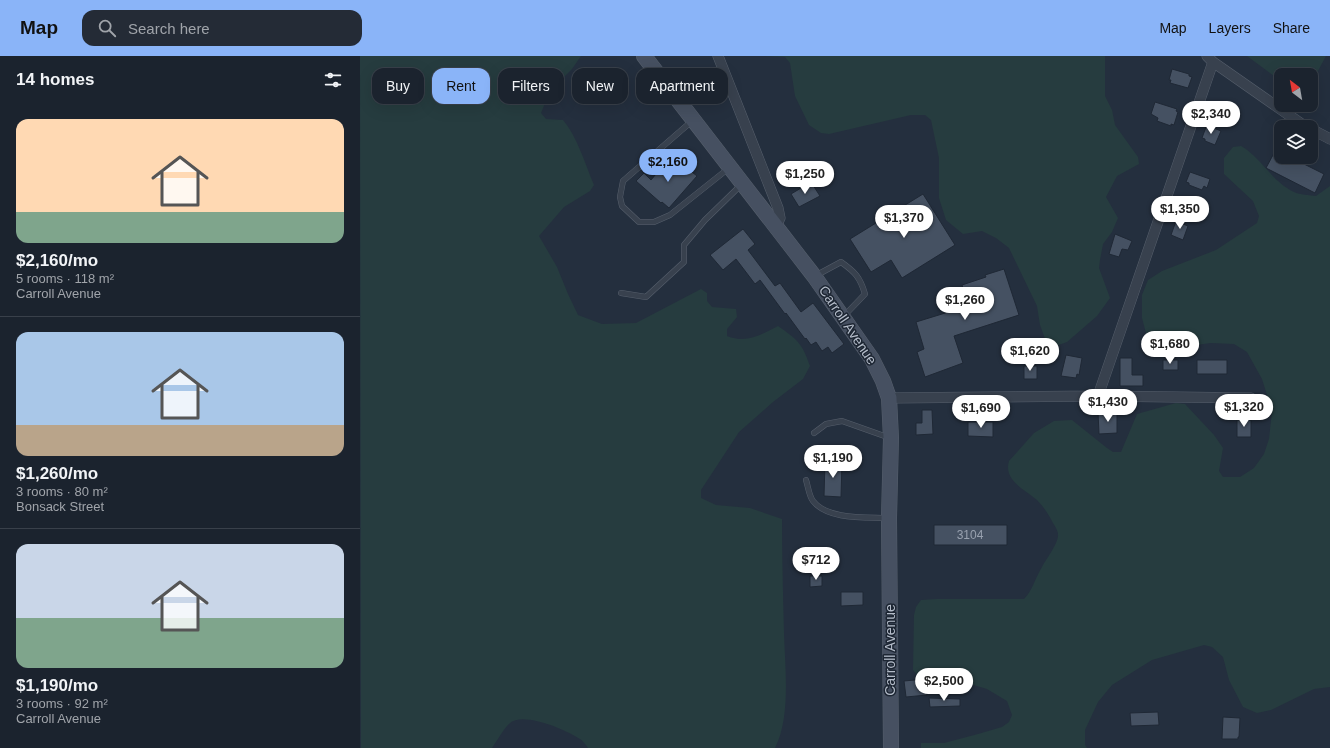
<!DOCTYPE html>
<html lang="en">
<head>
<meta charset="utf-8">
<style>
	body { margin:0; font-family:Helvetica,sans-serif; background:#242b36; color:#f1f3f6; height:100vh; display:flex; flex-direction:column; font-size:15px; white-space:nowrap }
	* { box-sizing:border-box; margin:0 }
	p { font-size:13px; color:#a0a4aa }
	.icon { flex:none; width:22px; height:22px; fill:none; stroke:currentColor; stroke-width:2; stroke-linecap:round; stroke-linejoin:round }
	.map { position:relative; flex:1; overflow:hidden }
	.panel { display:flex; flex-direction:column; background:#1b232e; width:360px }
	.panel>* { flex:none }
	.top-card { position:absolute; left:12px; top:12px; width:380px; height:36px; display:flex; gap:8px }
	.needle { width:26px; rotate:329deg }
	.controls { position:absolute; left:914px; top:12px; display:grid; gap:8px }
	.controls a { display:grid; place-items:center; width:44px; height:44px; border-radius:8px; background:#1b232e; box-shadow:0 4px 16px #0002,0 0 0 1px #39404a; font-size:20px }
	.price { position:absolute; translate:-50% -34px; padding:0 9px; border-radius:14px; background:#fff; color:#222; font-size:13px; line-height:26px; filter:drop-shadow(0 1px 2px #0008) }
	.price::after { content:''; position:absolute; left:50%; top:24px; width:12px; height:9px; margin-left:-6px; background:inherit; clip-path:polygon(0 0,100% 0,50% 100%) }
	.price.active { background:#8ab4f8; color:#111 }
	ul { padding:0; list-style:none }
	li { display:grid; align-content:center; gap:8px; height:212px; padding:0 16px }
	li+li { border-top:1px solid #39404a }
	li span { display:grid; place-items:center; height:124px; border-radius:12px; color:#555 }
	li>.icon { margin-inline-start:auto }
	span .icon { width:72px; height:72px; fill:#fffc; stroke-width:1 }
	li b { font-size:17px }
	h2 { display:flex; justify-content:space-between; align-items:center; height:48px; padding:0 16px; font-size:17px }
	.pill { padding:0 14px; border-radius:12px; background:#1b232e; box-shadow:0 4px 16px #0002,0 0 0 1px #39404a; font-size:14px; line-height:36px }
	.pill.active { background:#8ab4f8; color:#111 }
	header { display:flex; align-items:center; gap:24px; box-sizing:border-box; height:56px; padding:0 20px; background:#8ab4f8; color:#111 }
	header strong { font-size:19px }
	nav { display:flex; gap:22px; margin-inline-start:auto; font-size:14px }
	.search { width:280px; height:36px; background:#242b36; display:flex; align-items:center; gap:10px; box-sizing:border-box; padding:0 14px; border-radius:12px; color:#a0a4aa; font-size:15px }
	main { display:flex; flex:1; min-height:0 }
	.map>svg:first-child { display:block }
</style>
</head>
<body>
<header>
<strong>Map</strong>
<div class="search"><svg class="icon" aria-label="search" viewBox="0 0 24 24"><circle cx="10" cy="10" r="6"/><path d="M15 15l6 6"/></svg>Search here</div>
<nav><a>Map</a><a>Layers</a><a>Share</a></nav>
</header>
<main>
<section class="panel">
<h2>14 homes<svg class="icon" aria-label="filters" viewBox="0 0 24 24"><path d="M4 7h16M4 17h16"/><circle cx="9" cy="7" r="2"/><circle cx="15" cy="17" r="2"/></svg></h2>
<ul>
<li><span style="background:linear-gradient(#ffd9b3 75%,#7fa58c 0)"><svg class="icon" aria-label="home" viewBox="0 0 24 24"><path d="M3 11l9-7 9 7M6 9v11h12V9"/></svg></span><div><b>$2,160/mo</b><p>5 rooms · 118 m²</p><p>Carroll Avenue</p></div></li>
<li><span style="background:linear-gradient(#a9c7e8 75%,#b9a48a 0)"><svg class="icon" aria-label="home" viewBox="0 0 24 24"><path d="M3 11l9-7 9 7M6 9v11h12V9"/></svg></span><div><b>$1,260/mo</b><p>3 rooms · 80 m²</p><p>Bonsack Street</p></div></li>
<li><span style="background:linear-gradient(#c9d6e8 60%,#7fa58c 0)"><svg class="icon" aria-label="home" viewBox="0 0 24 24"><path d="M3 11l9-7 9 7M6 9v11h12V9"/></svg></span><div><b>$1,190/mo</b><p>3 rooms · 92 m²</p><p>Carroll Avenue</p></div></li>
</ul>
</section>
<div class="map">
<svg width="970" height="692" viewBox="0 0 970 692">
	<rect width="100%" height="100%" fill="#242f3e"/>
	<path fill="#263c3f" d="M 0,0 L 221,0 L 212,13 L 190,35 L 181,57 L 186,63 L 203,64 C 218,82 225,108 234,129 L 230,135 L 204,151 L 179,180 L 197,211 L 208,238 L 218,259 L 242,268 L 276,267 L 341,233 L 347,237 L 347,245 L 352,251 L 376,253 L 377,261 L 367,273 L 367,280 C 387,288 400,279 418,270 C 438,284 442,287 450,310 L 443,323 L 413,346 L 379,376 L 341,434 L 341,442 L 356,449 L 390,452 L 422,463 C 422,501 423,539 424,577 C 425,613 431,660 415,692 L 228,692 C 226,689 223,685 220,683 C 207,674 163,655 150,667 C 144,672 137,685 132,692 L 1,692 Z
		M 404,0 L 745,0 L 745,40 L 752,54 L 755,69 L 778,101 L 779,108 L 757,120 L 746,141 L 758,162 L 752,176 L 743,188 L 740,204 L 739,212 L 750,242 L 737,260 L 707,286 L 693,291 L 687,288 L 680,269 L 677,250 L 649,192 L 636,182 L 622,175 L 603,178 L 586,164 L 579,142 L 579,102 L 571,64 L 565,59 L 551,59 L 469,78 L 461,77 L 449,69 L 435,40 L 430,7 L 425,1 Z
		M 887,0 L 966,0 L 951,28 L 951,19 L 921,19 L 921,25 Z
		M 881,90 C 901,101 911,125 934,136 C 940,139 949,139 956,140 L 970,130 L 970,631 L 954,633 L 911,654 L 897,657 L 883,651 L 869,624 L 863,601 L 852,591 L 844,589 L 792,604 L 752,629 L 738,646 L 725,674 L 725,689 L 727,692 L 561,692 L 561,687 L 584,687 L 618,678 L 642,671 L 649,666 L 652,659 L 647,645 L 627,633 L 583,620 L 558,620 L 553,614 L 554,559 L 556,551 L 561,544 L 577,543 L 664,543 C 673,534 675,522 682,511 C 686,503 699,487 698,478 C 698,475 695,470 693,467 C 689,459 684,451 677,444 C 666,434 643,425 649,405 L 674,377 L 694,365 L 712,364 L 747,392 L 753,396 L 761,396 L 777,358 L 816,347 L 825,348 L 854,379 L 863,392 L 859,415 L 863,421 L 880,421 L 894,412 L 904,398 L 909,383 L 912,355 L 902,323 L 887,296 L 874,288 L 851,287 L 813,292 L 805,290 L 791,283 L 786,277 L 782,262 L 782,239 L 788,224 L 802,215 L 856,194 L 897,167 L 899,160 L 893,145 L 864,118 L 864,102 L 873,91 Z"/>
	<path fill="#455162" stroke="#1f2835" d="M 250,13 L 264,30 L 254,39 L 239,22 Z
		M 812,13 L 829,18 L 829,20 L 832,21 L 828,32 L 810,27 L 811,24 L 809,24 Z
		M 795,46 L 817,53 L 816,55 L 818,56 L 814,69 L 811,68 L 811,70 L 797,65 L 798,62 L 791,58 Z
		M 849,70 L 861,75 L 855,89 L 845,85 L 845,83 L 842,82 L 846,71 L 849,72 Z
		M 921,84 L 921,101 L 930,101 L 964,118 L 955,137 L 906,112 Z
		M 325,106 L 334,114 L 332,116 L 337,120 L 309,152 L 302,146 L 301,147 L 276,125 L 284,117 L 291,124 L 305,107 L 316,117 Z
		M 830,116 L 850,123 L 847,132 L 844,130 L 842,134 L 829,129 L 829,127 L 826,126 Z
		M 451,126 L 460,140 L 439,151 L 431,138 Z
		M 563,138 L 595,189 L 542,222 L 531,204 L 511,216 L 490,183 Z
		M 816,165 L 828,170 L 823,184 L 811,179 Z
		M 383,173 L 395,188 L 388,194 L 415,230 L 420,227 L 441,256 L 453,247 L 484,288 L 472,297 L 468,291 L 462,295 L 456,286 L 451,289 L 446,282 L 445,283 L 426,257 L 425,258 L 400,224 L 395,228 L 376,203 L 363,214 L 350,199 Z
		M 755,178 L 772,185 L 768,194 L 762,193 L 759,201 L 749,198 Z
		M 644,213 L 659,259 L 594,280 L 603,307 L 565,321 L 557,296 L 564,293 L 556,266 L 608,250 L 602,229 L 626,221 L 625,219 Z
		M 706,299 L 722,302 L 719,319 L 717,318 L 716,322 L 701,320 Z
		M 760,302 L 772,302 L 772,319 L 783,319 L 783,330 L 760,330 Z
		M 803,304 L 818,304 L 818,314 L 803,314 Z
		M 837,304 L 867,304 L 867,318 L 837,318 Z
		M 664,310 L 677,310 L 677,323 L 664,323 Z
		M 562,354 L 572,354 L 573,378 L 556,379 L 556,367 L 562,367 Z
		M 738,356 L 757,356 L 757,377 L 739,378 Z
		M 877,364 L 891,364 L 891,381 L 877,381 Z
		M 608,366 L 633,366 L 633,381 L 608,380 Z
		M 465,406 L 482,406 L 481,441 L 464,440 Z
		M 574,469 L 647,469 L 647,489 L 574,489 Z
		M 450,520 L 462,520 L 462,530 L 450,531 Z
		M 481,536 L 503,536 L 503,549 L 481,550 Z
		M 565,623 L 567,639 L 546,641 L 544,625 Z
		M 569,642 L 600,643 L 600,650 L 570,651 Z
		M 798,656 L 799,669 L 771,670 L 770,657 Z
		M 863,661 L 880,662 L 879,681 L 878,681 L 878,683 L 862,683 Z"/>
	<g fill="none" stroke-linecap="round" stroke-linejoin="round">
		<g stroke="#565f6c" stroke-width="6">
			<path id="lane" d="M 332,65 L 263,125 L 260,141 L 262,150 L 279,166 L 294,166 L 310,159 L 369,112
				M 455,220 L 481,206 C 495,216 500,221 505,238 L 484,260
				M 261,237 L 286,241 L 324,206 L 324,189 L 345,164 L 382,128
				M 454,377 L 466,368 L 482,365 L 530,382
				M 446,424 C 448,430 449,440 453,445 C 468,464 505,461 527,462"/>
		</g>
		<g stroke="#565f6c" stroke-width="11">
			<path id="street" d="M 358,0 L 418,152 L 420,162 L 416,170
				M 847,0 L 853,6 L 946,71
				M 951,73 L 970,83
				M 738,340 L 853,6
				M 529,342 L 738,340 L 891,342"/>
		</g>
		<g stroke="#565f6c" stroke-width="16">
			<path id="secondary" d="M 284,0 L 454,220 L 512,303 L 523,325 L 529,342 L 531,382 L 529,462 L 531,692"/>
		</g>
		<use href="#lane" stroke="#38414e" stroke-width="5"/>
		<use href="#street" stroke="#38414e" stroke-width="10"/>
		<use href="#secondary" stroke="#465061" stroke-width="15"/>
	</g>
	<g text-anchor="middle" dominant-baseline="central" stroke-width="3" stroke-linejoin="round" paint-order="stroke">
		<g font-size="12" fill="#98a1af">
			<text x="610" y="479">3104</text>
		</g>
		<g font-size="14" fill="#b4bcc9" stroke="#1d2633">
			<text transform="translate(488 269) rotate(56)">Carroll Avenue</text>
			<text transform="translate(530 594) rotate(-90)">Carroll Avenue</text>
		</g>
	</g>
</svg>
<div class="controls">
<a><svg class="needle" viewBox="-14 -14 28 28"><path d="M0-13l5 13h-10z" fill="#e53935"/><path d="M0 13l5-13h-10z" fill="#a0a4aa"/></svg></a>
<a><svg class="icon" aria-label="layers" viewBox="0 0 24 24"><path d="M12 4l9 5-9 5-9-5zM3 14l9 5 9-5"/></svg></a>
</div>
<b class="price" style="left:851px;top:79px">$2,340</b>
<b class="price active" style="left:308px;top:127px">$2,160</b>
<b class="price" style="left:445px;top:139px">$1,250</b>
<b class="price" style="left:820px;top:174px">$1,350</b>
<b class="price" style="left:544px;top:183px">$1,370</b>
<b class="price" style="left:605px;top:265px">$1,260</b>
<b class="price" style="left:810px;top:309px">$1,680</b>
<b class="price" style="left:670px;top:316px">$1,620</b>
<b class="price" style="left:748px;top:367px">$1,430</b>
<b class="price" style="left:884px;top:372px">$1,320</b>
<b class="price" style="left:621px;top:373px">$1,690</b>
<b class="price" style="left:473px;top:423px">$1,190</b>
<b class="price" style="left:456px;top:525px">$712</b>
<b class="price" style="left:584px;top:646px">$2,500</b>
<div class="top-card">
<a class="pill">Buy</a>
<a class="pill active">Rent</a>
<a class="pill">Filters</a>
<a class="pill">New</a>
<a class="pill">Apartment</a>
</div>
</div>
</main>
</body>
</html>
